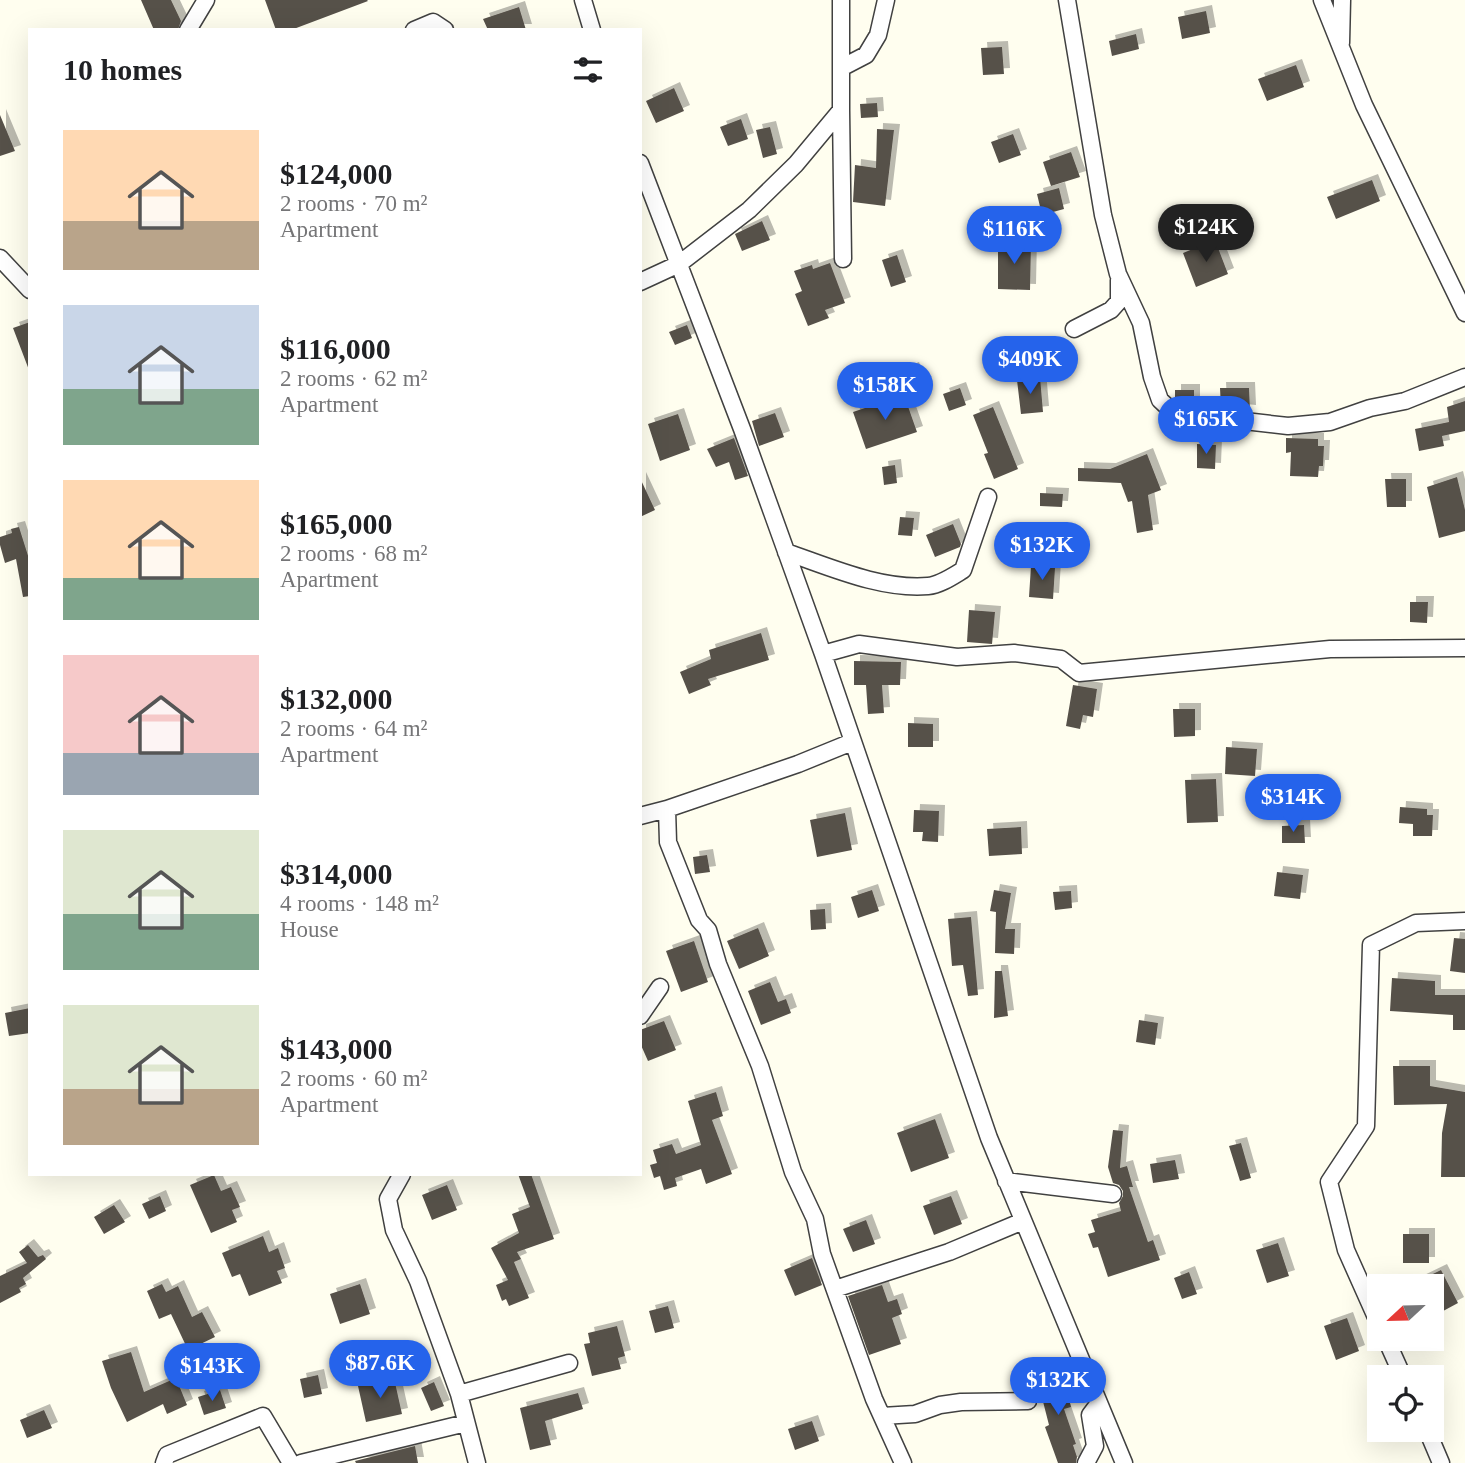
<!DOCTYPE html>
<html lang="en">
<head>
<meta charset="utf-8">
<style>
	body { margin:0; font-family:"Times New Roman",serif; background:#f2f2f2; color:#202124; height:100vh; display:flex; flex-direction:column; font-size:26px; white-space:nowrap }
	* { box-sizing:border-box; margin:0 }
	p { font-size:23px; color:#757577 }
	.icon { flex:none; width:38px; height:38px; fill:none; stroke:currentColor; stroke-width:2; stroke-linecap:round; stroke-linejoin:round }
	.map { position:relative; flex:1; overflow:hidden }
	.panel { position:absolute; left:28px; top:28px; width:614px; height:1148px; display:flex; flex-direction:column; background:#fff; border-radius:0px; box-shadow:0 7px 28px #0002 }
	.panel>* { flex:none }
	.needle { width:46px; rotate:248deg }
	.fabs { position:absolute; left:1367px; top:1274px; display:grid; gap:14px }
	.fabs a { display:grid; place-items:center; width:77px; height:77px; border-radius:0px; background:#fff; box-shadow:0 7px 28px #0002; font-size:35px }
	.price { position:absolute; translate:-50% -60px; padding:0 16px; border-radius:24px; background:#2563eb; color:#fff; font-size:23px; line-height:46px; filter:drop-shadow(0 2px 4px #0008) }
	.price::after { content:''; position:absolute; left:50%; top:42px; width:21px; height:16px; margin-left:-10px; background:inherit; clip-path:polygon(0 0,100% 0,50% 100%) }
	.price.active { background:#222; color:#fff }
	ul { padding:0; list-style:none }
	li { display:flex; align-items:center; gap:21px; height:175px; padding:0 35px }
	li span { display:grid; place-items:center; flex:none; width:196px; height:140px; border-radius:0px; color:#555 }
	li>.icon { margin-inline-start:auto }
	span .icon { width:84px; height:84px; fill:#fffc; stroke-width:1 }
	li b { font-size:30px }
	h2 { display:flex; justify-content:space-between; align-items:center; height:84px; padding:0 35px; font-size:30px }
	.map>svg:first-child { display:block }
</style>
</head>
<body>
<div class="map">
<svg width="1465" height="1463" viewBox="0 0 1465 1463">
	<defs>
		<filter id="shadow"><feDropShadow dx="6" dy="-6" stdDeviation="0" flood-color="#0004"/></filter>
	</defs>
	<rect width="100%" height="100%" fill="#fffeef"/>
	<path fill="#57514a" filter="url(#shadow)" d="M 141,0 L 171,0 L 181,21 L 178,30 L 154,30 Z
		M 265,0 L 367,0 L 368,1 L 291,30 L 276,30 Z
		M 519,7 L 526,30 L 488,30 L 483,19 Z
		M 1206,11 L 1210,33 L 1182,39 L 1178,17 Z
		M 1136,34 L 1139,49 L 1112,56 L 1109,41 Z
		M 1002,47 L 1004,74 L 983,75 L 981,48 Z
		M 1296,65 L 1304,87 L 1267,101 L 1258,79 Z
		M 674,88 L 684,111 L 656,123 L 646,101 Z
		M 877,103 L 878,117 L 861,118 L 860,104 Z
		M 0,115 L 15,151 L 0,156 Z
		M 741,119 L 748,139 L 728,146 L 720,127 Z
		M 770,127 L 777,154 L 763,158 L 756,130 Z
		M 877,129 L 894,130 L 885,206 L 853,202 L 855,165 L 876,168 Z
		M 1013,134 L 1021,155 L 999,163 L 991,142 Z
		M 1071,152 L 1080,177 L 1051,186 L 1043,162 Z
		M 1372,180 L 1380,201 L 1336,219 L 1327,197 Z
		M 1059,188 L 1064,209 L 1042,215 L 1037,194 Z
		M 762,221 L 770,240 L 742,251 L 735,234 Z
		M 1215,240 L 1228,274 L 1196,287 L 1183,253 Z
		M 998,243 L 1031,244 L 1030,290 L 998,289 Z
		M 897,255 L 906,282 L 891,287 L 882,260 Z
		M 830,263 L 845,303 L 825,310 L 829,318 L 808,326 L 795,294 L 802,291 L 794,271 L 812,265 L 813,269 Z
		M 30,322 L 30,369 L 29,370 L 13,328 Z
		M 687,325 L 692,338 L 675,345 L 669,332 Z
		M 913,368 L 919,383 L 897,392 L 891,377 Z
		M 1040,377 L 1043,412 L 1021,414 L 1017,380 Z
		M 960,388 L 966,405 L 949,411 L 943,394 Z
		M 1220,388 L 1249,388 L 1250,411 L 1221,408 Z
		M 1175,390 L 1194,390 L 1194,405 L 1179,403 L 1175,400 Z
		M 904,395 L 917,432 L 866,449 L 853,412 Z
		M 1465,401 L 1465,431 L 1442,436 L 1444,446 L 1419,451 L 1415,429 L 1449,422 L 1447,407 Z
		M 993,407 L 1018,469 L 994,479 L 984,454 L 988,453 L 973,415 Z
		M 775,413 L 784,437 L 759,446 L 752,421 Z
		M 678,414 L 690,450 L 660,461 L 648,424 Z
		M 734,438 L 748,476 L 735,480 L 729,462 L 716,467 L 707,449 Z
		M 1286,438 L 1318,439 L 1318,446 L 1324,446 L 1323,466 L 1319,466 L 1318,477 L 1290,476 L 1291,452 L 1286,453 Z
		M 1197,444 L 1216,445 L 1215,469 L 1197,468 Z
		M 1147,454 L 1161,490 L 1148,495 L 1153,530 L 1137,533 L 1132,501 L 1128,502 L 1121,483 L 1078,481 L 1078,468 L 1110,469 Z
		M 895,465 L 897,483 L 884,485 L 882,467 Z
		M 1457,477 L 1465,510 L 1465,531 L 1439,538 L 1427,487 Z
		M 640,478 L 655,510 L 640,517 Z
		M 1385,479 L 1406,479 L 1406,507 L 1387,507 Z
		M 1040,493 L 1063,494 L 1062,507 L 1040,506 Z
		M 900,517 L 914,518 L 912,536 L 898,535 Z
		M 953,524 L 961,544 L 960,547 L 935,557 L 926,535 Z
		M 19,527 L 30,562 L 30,596 L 23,597 L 16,559 L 5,563 L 0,545 L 0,537 L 12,533 L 11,529 Z
		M 1031,566 L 1055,568 L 1053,599 L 1029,597 Z
		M 1410,602 L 1428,602 L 1427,623 L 1410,622 Z
		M 969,610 L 995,612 L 992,644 L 967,642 Z
		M 761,633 L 769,660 L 708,679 L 711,685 L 689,694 L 680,672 L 711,659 L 709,650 Z
		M 854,661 L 901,662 L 900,685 L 882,685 L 884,713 L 868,714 L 866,685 L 854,685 Z
		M 1073,685 L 1097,689 L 1093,717 L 1083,715 L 1080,729 L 1066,726 Z
		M 1173,709 L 1195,709 L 1195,736 L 1174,737 Z
		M 908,723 L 933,724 L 933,747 L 908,747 Z
		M 1226,747 L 1257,749 L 1255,776 L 1225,774 Z
		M 1216,779 L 1218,822 L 1187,823 L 1185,780 Z
		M 1400,807 L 1427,809 L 1427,815 L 1433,815 L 1432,836 L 1413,836 L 1413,824 L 1399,823 Z
		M 914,810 L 939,811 L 938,842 L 922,841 L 923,832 L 913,832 Z
		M 845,813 L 852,850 L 817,857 L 810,820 Z
		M 1304,825 L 1305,843 L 1282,843 L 1282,826 Z
		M 1021,827 L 1022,854 L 989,856 L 987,829 Z
		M 707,855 L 710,872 L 695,874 L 693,857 Z
		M 1277,872 L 1303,875 L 1300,899 L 1274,896 Z
		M 872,890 L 879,911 L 858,918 L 851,897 Z
		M 994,890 L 1011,893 L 1005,929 L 1015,929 L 1014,954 L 995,953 L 996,912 L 990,911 Z
		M 1071,891 L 1072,908 L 1055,910 L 1053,892 Z
		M 825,909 L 826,929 L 811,930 L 810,910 Z
		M 971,917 L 978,995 L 968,996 L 963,965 L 952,966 L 948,919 Z
		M 758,928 L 769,956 L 739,969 L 727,941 Z
		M 1454,938 L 1465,939 L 1465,973 L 1450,971 Z
		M 694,941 L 708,982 L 681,992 L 666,951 Z
		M 995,971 L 1002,971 L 1008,1016 L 994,1018 Z
		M 1392,978 L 1435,981 L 1435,995 L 1465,995 L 1465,1030 L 1453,1030 L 1453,1015 L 1390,1011 Z
		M 770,982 L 778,1002 L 786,999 L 791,1013 L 761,1025 L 748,991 Z
		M 30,1008 L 30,1033 L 9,1036 L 5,1013 Z
		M 1139,1020 L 1158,1023 L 1155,1045 L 1136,1042 Z
		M 664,1021 L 676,1050 L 648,1061 L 640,1043 L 640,1030 Z
		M 1393,1066 L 1430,1066 L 1430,1086 L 1465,1092 L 1465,1177 L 1441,1177 L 1442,1133 L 1447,1104 L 1394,1105 Z
		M 716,1092 L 723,1116 L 712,1120 L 732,1174 L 706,1184 L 701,1169 L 675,1178 L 677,1186 L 664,1190 L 660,1176 L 654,1178 L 650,1165 L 657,1163 L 653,1150 L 672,1144 L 676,1154 L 701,1145 L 688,1101 Z
		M 935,1119 L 949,1158 L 911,1172 L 897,1133 Z
		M 1113,1130 L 1123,1131 L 1120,1168 L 1127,1166 L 1133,1187 L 1129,1187 L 1148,1242 L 1153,1240 L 1160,1260 L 1108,1277 L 1098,1247 L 1093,1248 L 1088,1234 L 1095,1232 L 1091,1220 L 1121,1211 L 1119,1203 L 1123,1196 L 1123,1191 L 1119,1185 L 1113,1183 L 1108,1167 Z
		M 1241,1143 L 1251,1178 L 1240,1181 L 1229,1146 Z
		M 1175,1160 L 1179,1179 L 1153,1183 L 1150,1164 Z
		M 518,1174 L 531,1174 L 554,1239 L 517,1252 L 521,1259 L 514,1262 L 529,1298 L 509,1306 L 506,1299 L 502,1301 L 496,1285 L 508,1280 L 491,1248 L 519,1233 L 512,1214 L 530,1207 Z
		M 214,1175 L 221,1191 L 231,1187 L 240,1207 L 232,1210 L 237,1222 L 211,1233 L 190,1185 Z
		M 447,1185 L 457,1210 L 432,1220 L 422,1195 Z
		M 160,1196 L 166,1211 L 149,1219 L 142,1204 Z
		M 951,1196 L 962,1224 L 934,1235 L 923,1206 Z
		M 114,1205 L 125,1222 L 104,1234 L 94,1217 Z
		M 866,1220 L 875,1244 L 853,1252 L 843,1229 Z
		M 1403,1234 L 1429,1234 L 1429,1263 L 1403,1263 Z
		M 263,1236 L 269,1252 L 278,1248 L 285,1268 L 277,1271 L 282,1283 L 249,1296 L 240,1274 L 232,1277 L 222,1253 Z
		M 1278,1243 L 1289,1276 L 1267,1283 L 1256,1250 Z
		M 28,1245 L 38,1257 L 43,1255 L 46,1259 L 23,1278 L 26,1284 L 19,1288 L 21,1292 L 0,1303 L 0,1276 L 27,1263 L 19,1252 Z
		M 812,1258 L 822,1285 L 795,1296 L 784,1270 Z
		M 1441,1270 L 1458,1303 L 1432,1317 L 1432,1286 L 1408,1286 Z
		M 1189,1272 L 1197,1294 L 1182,1299 L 1174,1278 Z
		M 162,1284 L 166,1292 L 178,1286 L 192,1317 L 202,1312 L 215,1337 L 188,1350 L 171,1314 L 159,1319 L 147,1291 Z
		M 360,1284 L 370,1314 L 340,1324 L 330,1294 Z
		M 882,1285 L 888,1302 L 897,1299 L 902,1314 L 892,1318 L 901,1344 L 869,1355 L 848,1296 Z
		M 668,1306 L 674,1328 L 655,1333 L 649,1311 Z
		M 1347,1318 L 1359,1351 L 1336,1360 L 1324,1326 Z
		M 617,1326 L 625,1356 L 618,1358 L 621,1369 L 592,1376 L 584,1344 L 590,1343 L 588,1333 Z
		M 131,1352 L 144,1392 L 176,1378 L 187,1405 L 167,1414 L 163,1404 L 127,1422 L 111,1388 L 102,1361 Z
		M 1062,1372 L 1071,1407 L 1064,1409 L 1076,1444 L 1073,1445 L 1077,1457 L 1076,1463 L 1058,1463 L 1045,1427 L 1049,1425 L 1037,1378 Z
		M 318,1375 L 322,1394 L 304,1398 L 300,1379 Z
		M 394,1378 L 402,1414 L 366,1422 L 358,1386 Z
		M 434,1382 L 444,1406 L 431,1411 L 421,1388 Z
		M 220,1390 L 226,1408 L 204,1415 L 198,1397 Z
		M 578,1393 L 583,1409 L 545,1421 L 551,1445 L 530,1450 L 520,1408 Z
		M 44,1410 L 52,1428 L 27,1438 L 20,1420 Z
		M 812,1421 L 819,1441 L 795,1450 L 788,1429 Z
		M 415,1446 L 418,1463 L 356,1463 L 355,1461 Z"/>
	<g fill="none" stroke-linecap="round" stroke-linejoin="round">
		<g stroke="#414141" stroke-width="19">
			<path id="street" d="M 583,0 L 592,30
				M 1067,0 L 1103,215 L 1118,274 L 1141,323 L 1152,377 L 1160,400 L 1174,413 L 1288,426 L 1330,422 L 1370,408 L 1405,401 L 1465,377
				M 1322,0 L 1364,105 L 1465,313
				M 188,30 L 206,0
				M 414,30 L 433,22 L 445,30
				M 1341,43 L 1342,0
				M 841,68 L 866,55 L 878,35 L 886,0
				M 841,110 L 843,259
				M 640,163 L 742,429 L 823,654 L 989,1138 L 1124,1463
				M 0,258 L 30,290
				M 640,282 L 679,264 L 749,210 L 796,164 L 841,110 L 841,0
				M 1074,329 L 1111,310 L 1119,301 L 1119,280
				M 786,552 C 830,567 881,590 928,586 C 940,585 953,576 963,570 L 988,497
				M 823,654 L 859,644 L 957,657 L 1014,653 L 1061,659 L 1079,673 L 1330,649 L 1465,648
				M 852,742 L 798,764 L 667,809 L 668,842 L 699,920 L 708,930 L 718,964 L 760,1066 L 793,1172 L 815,1219 L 822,1254 L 874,1399 L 903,1463
				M 640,816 L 667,809
				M 640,1016 L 660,987
				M 402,1174 L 388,1199 L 394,1230 L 418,1281 L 459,1394 L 477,1463
				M 1006,1181 L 1113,1194
				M 835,1289 L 949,1252 L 1023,1221
				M 1379,1324 L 1346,1250 L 1329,1182 L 1366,1126 L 1371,945 L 1416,923 L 1465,921
				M 1386,1339 L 1403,1377
				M 459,1394 L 569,1363
				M 882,1416 L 915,1414 L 940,1405 L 961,1402 L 1028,1401
				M 1427,1430 L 1441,1463
				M 164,1463 L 167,1455 L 263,1416 L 291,1463
				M 301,1463 L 466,1423
				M 1086,1463 L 1095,1446 L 1090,1415 L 1099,1403"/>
		</g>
		<use href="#street" stroke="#fff" stroke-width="16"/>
	</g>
</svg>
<div class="fabs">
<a><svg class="needle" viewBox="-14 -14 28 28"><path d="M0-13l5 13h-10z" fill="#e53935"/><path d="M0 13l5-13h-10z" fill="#757577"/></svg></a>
<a><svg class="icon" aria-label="locate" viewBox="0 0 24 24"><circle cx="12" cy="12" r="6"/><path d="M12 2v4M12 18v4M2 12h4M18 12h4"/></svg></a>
</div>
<b class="price active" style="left:1206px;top:264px">$124K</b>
<b class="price" style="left:1014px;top:266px">$116K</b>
<b class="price" style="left:1030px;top:396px">$409K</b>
<b class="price" style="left:885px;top:422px">$158K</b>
<b class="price" style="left:1206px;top:456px">$165K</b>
<b class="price" style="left:1042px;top:582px">$132K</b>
<b class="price" style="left:1293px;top:834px">$314K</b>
<b class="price" style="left:380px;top:1400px">$87.6K</b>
<b class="price" style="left:212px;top:1403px">$143K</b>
<b class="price" style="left:1058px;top:1417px">$132K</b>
<section class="panel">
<h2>10 homes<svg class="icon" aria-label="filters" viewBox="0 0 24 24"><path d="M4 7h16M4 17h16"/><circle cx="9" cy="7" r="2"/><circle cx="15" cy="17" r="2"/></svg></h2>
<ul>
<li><span style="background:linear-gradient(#ffd9b3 65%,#b9a48a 0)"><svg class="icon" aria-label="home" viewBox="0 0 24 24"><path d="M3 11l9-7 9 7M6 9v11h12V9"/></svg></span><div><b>$124,000</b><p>2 rooms · 70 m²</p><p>Apartment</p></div></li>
<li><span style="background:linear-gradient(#c9d6e8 60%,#7fa58c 0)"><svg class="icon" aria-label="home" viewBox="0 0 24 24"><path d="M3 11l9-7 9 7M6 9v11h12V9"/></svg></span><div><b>$116,000</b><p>2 rooms · 62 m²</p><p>Apartment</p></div></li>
<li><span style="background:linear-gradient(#ffd9b3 70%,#7fa58c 0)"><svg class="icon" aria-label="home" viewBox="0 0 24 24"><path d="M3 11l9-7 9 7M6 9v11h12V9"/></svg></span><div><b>$165,000</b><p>2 rooms · 68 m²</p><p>Apartment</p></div></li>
<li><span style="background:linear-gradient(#f6c9c9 70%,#9aa5b1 0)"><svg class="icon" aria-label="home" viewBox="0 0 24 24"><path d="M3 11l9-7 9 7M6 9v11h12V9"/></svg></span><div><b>$132,000</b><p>2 rooms · 64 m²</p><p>Apartment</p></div></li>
<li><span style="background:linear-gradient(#dfe7d0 60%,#7fa58c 0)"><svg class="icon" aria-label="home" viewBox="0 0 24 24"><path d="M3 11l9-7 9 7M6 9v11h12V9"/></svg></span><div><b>$314,000</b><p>4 rooms · 148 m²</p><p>House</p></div></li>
<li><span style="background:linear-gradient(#dfe7d0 60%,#b9a48a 0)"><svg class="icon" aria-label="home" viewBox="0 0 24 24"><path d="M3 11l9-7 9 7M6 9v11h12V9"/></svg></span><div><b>$143,000</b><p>2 rooms · 60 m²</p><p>Apartment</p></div></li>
</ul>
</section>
</div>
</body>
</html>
